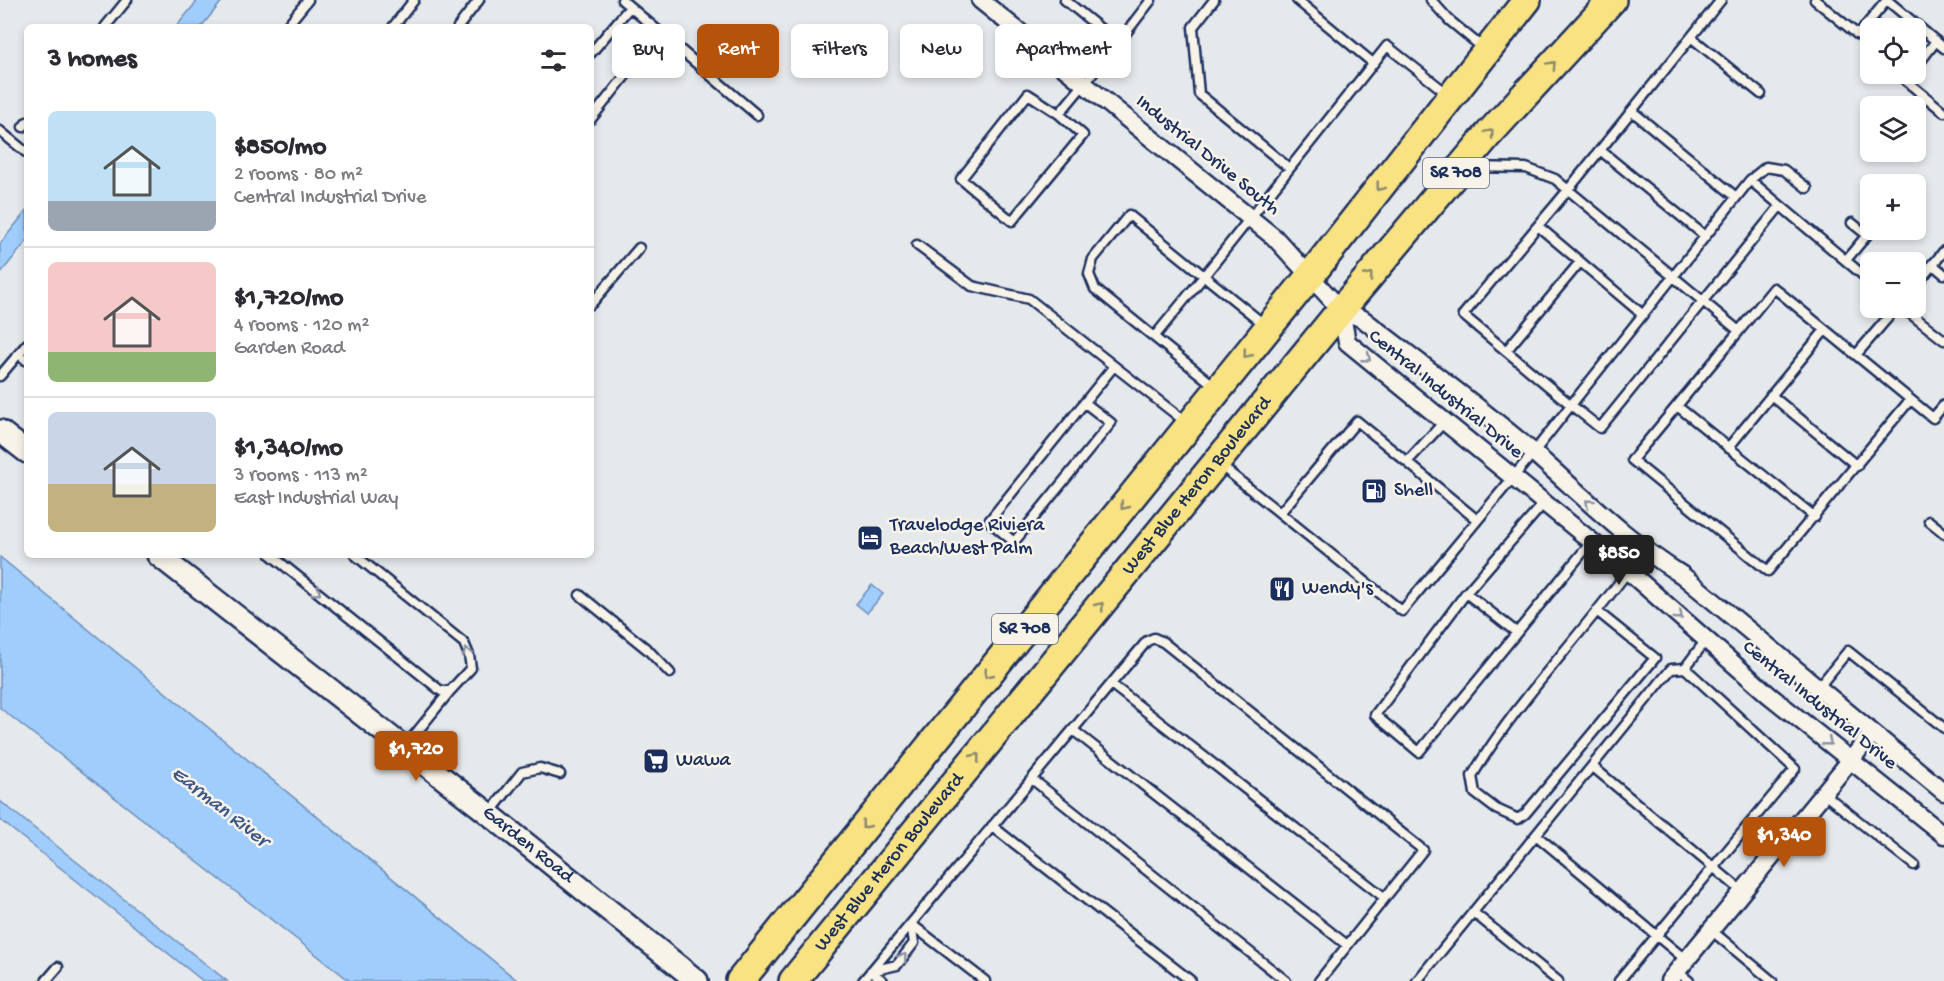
<!DOCTYPE html>
<html lang="en">
<head>
<meta charset="utf-8">
<style>
	body { margin:0; font-family:"Gochi Hand",sans-serif; background:#f7f7f7; color:#2b2b33; height:100vh; display:flex; flex-direction:column; font-size:22px; white-space:nowrap }
	* { box-sizing:border-box; margin:0 }
	p { font-size:20px; color:#7c7c81 }
	.icon { flex:none; width:33px; height:33px; fill:none; stroke:currentColor; stroke-width:2; stroke-linecap:round; stroke-linejoin:round }
	.map { position:relative; flex:1; overflow:hidden }
	.sheet { position:absolute; left:24px; top:24px; width:570px; height:534px; display:flex; flex-direction:column; background:#fff; border-radius:9px; box-shadow:0 3px 9px #0003 }
	.sheet>* { flex:none }
	.top-card { position:absolute; left:612px; top:24px; width:570px; height:54px; display:flex; gap:12px }
	.controls { position:absolute; left:1860px; top:18px; display:grid; gap:12px }
	.controls a { display:grid; place-items:center; width:66px; height:66px; border-radius:9px; background:#fff; box-shadow:0 3px 9px #0003; font-size:30px }
	.price { position:absolute; translate:-50% -51px; padding:0 14px; border-radius:6px; background:#b45309; color:#fff; font-size:20px; line-height:39px; filter:drop-shadow(0 2px 3px #0008) }
	.price::after { content:''; position:absolute; left:50%; top:36px; width:18px; height:14px; margin-left:-9px; background:inherit; clip-path:polygon(0 0,100% 0,50% 100%) }
	.price.current { background:#222; color:#fff }
	ul { padding:0; list-style:none }
	li { display:flex; align-items:center; gap:18px; height:150px; padding:0 24px }
	li+li { border-top:2px solid #e1e1e2 }
	li span { display:grid; place-items:center; flex:none; width:168px; height:120px; border-radius:9px; color:#555 }
	li>.icon { margin-inline-start:auto }
	span .icon { width:72px; height:72px; fill:#fffc; stroke-width:1 }
	li b { font-size:26px }
	h2 { display:flex; justify-content:space-between; align-items:center; height:72px; padding:0 24px; font-size:26px }
	.tag { padding:0 21px; border-radius:9px; background:#fff; box-shadow:0 3px 9px #0003; font-size:21px; line-height:54px }
	.tag.current { background:#b45309; color:#fff }
	.map>svg:first-child { display:block }
</style>
</head>
<body>
<div class="map">
<svg width="1944" height="981" viewBox="0 0 1944 981">
	<rect width="100%" height="100%" fill="#e6e9ec"/>
	<filter id="ink" filterUnits="userSpaceOnUse"><feTurbulence type="fractalNoise" baseFrequency=".0167" numOctaves="2"/><feDisplacementMap in="SourceGraphic" scale="12" xChannelSelector="R" yChannelSelector="G"/><feConvolveMatrix kernelMatrix="1 2 1 2 8 2 1 2 1" color-interpolation-filters="sRGB"/></filter>
	<g filter="url(#ink)">
		<path fill="#a0cdfb" stroke="#6b8ebc" stroke-width="1.5" d="M 198,0 L 223,0 L 201,27 L 176,27 Z
			M 27,210 L 27,241 L 0,274 L 0,244 Z
			M 0,557 L 518,981 L 350,981 L 0,708 Z
			M 872,585 L 883,594 L 867,613 L 856,604 Z
			M 0,801 L 227,981 L 203,981 L 0,820 Z"/>
		<g fill="none" stroke-linecap="round" stroke-linejoin="round">
			<g stroke="#1b2f5e" stroke-width="13">
				<path id="service" d="M 622,0 L 757,115
					M 1214,0 L 1193,27 L 1199,94 L 1289,168
					M 1297,0 L 1373,63
					M 1431,0 L 1449,20 L 1484,49
					M 1815,0 L 1858,35 L 1887,0
					M 1887,0 L 1944,48
					M 105,27 L 127,0
					M 286,27 L 308,0
					M 393,27 L 414,0
					M 458,27 L 479,0
					M 1692,38 L 1761,94
					M 1118,43 L 1151,0
					M 591,53 L 630,7
					M 1916,67 L 1936,41
					M 1910,74 L 1905,80 L 1944,112
					M 1028,94 L 1059,114 L 1083,135 L 1012,221 L 961,179 Z
					M 1632,111 L 1736,197
					M 1059,114 L 1118,43 L 1065,0
					M 591,119 L 660,32
					M 23,127 L 27,122
					M 0,131 L 27,153
					M 1600,150 L 1705,236
					M 1468,167 L 1526,168 L 1555,179 L 1739,331 L 1774,288 L 1933,418 L 1944,405
					M 1750,180 L 1766,167 L 1784,170 L 1807,188
					M 1780,206 L 1600,428 L 1571,405 L 1750,180 L 1870,281
					M 1538,226 L 1642,314
					M 917,245 L 972,286 L 1029,299 L 1114,366
					M 1846,260 L 1867,235 L 1852,223
					M 1932,264 L 1944,274
					M 1916,285 L 1944,251
					M 591,304 L 639,248
					M 1903,308 L 1944,340
					M 1265,325 L 1204,276 L 1387,46 L 1449,95
					M 1739,331 L 1632,460 L 1768,571 L 1910,400
					M 1154,337 L 1095,289 L 1089,274 L 1093,259 L 1129,215 L 1204,276 L 1154,337 L 1217,388
					M 1506,351 L 1580,262
					M 19,354 L 27,361
					M 1856,355 L 1896,308
					M 0,376 L 27,344
					M 1771,395 L 1857,466
					M 1085,403 L 1111,423 L 1014,542 L 989,521 L 1114,366 L 1187,423
					M 1677,406 L 1815,517
					M 1728,448 L 1825,330
					M 1407,462 L 1476,519
					M 1220,465 L 1402,611 L 1534,452 L 1571,405 L 1463,315 L 1568,190 L 1721,0
					M 1544,503 L 1466,593 L 1375,715 L 1419,752 L 1592,541
					M 1280,513 L 1357,421 L 1407,462 L 1444,422
					M 1929,521 L 1944,533
					M 271,555 L 441,691 L 450,691 L 471,668 L 469,655 L 464,643 L 355,555
					M 1466,593 L 1516,632
					M 580,595 L 648,650 L 670,673
					M 1598,612 L 1655,658 L 1525,814 L 1518,819 L 1496,809 L 1475,793 L 1472,776 C 1516,702 1577,640 1628,571
					M 1111,684 L 1385,898
					M 1818,688 L 1848,651 L 1944,728
					M 1073,730 L 1347,945
					M 404,748 L 450,691
					M 1593,767 L 1743,892
					M 1032,779 L 1286,981
					M 1823,793 L 1914,865
					M 489,814 L 522,772 L 540,768 L 560,774
					M 992,826 L 1191,981
					M 1537,836 L 1686,960
					M 1474,913 L 1558,981
					M 911,924 L 985,981
					M 1711,930 L 1772,981
					M 871,971 L 897,965 L 914,943 L 911,924
					M 871,971 L 883,981
					M 1677,971 L 1689,981
					M 46,981 L 58,967
					M 863,981 L 1147,641 L 1154,638 L 1163,642 L 1423,850 L 1319,981
					M 1417,981 L 1671,669 L 1685,668
					M 1619,981 L 1795,769 L 1685,668 L 1706,640"/>
			</g>
			<g stroke="#1b2f5e" stroke-width="21">
				<path id="minor" d="M 980,0 L 1275,238 L 1341,310 L 1363,319 C 1420,364 1480,406 1535,454 C 1583,496 1627,541 1682,575 L 1944,792
					M 1341,310 L 1347,342 L 1628,571 L 1769,695 L 1944,835
					M 1669,981 L 1872,734"/>
			</g>
			<g stroke="#1b2f5e" stroke-width="26">
				<g id="tertiary">
					<path d="M 0,431 L 27,452"/>
					<path id="s1" d="M 158,555 L 489,814 L 697,981"/>
				</g>
			</g>
			<g stroke="#1b2f5e" stroke-width="32">
				<g id="primary">
					<path d="M 740,981 L 1310,276 L 1527,0"/>
					<path id="s2" d="M 793,981 L 1341,310 L 1487,136 L 1612,0"/>
				</g>
			</g>
			<use href="#service" stroke="#f7f3e8" stroke-width="8"/>
			<use href="#minor" stroke="#f7f3e8" stroke-width="16"/>
			<use href="#tertiary" stroke="#f7f3e8" stroke-width="21"/>
			<use href="#primary" stroke="#f8e281" stroke-width="27"/>
		</g>
		<defs><path id="oneway-chevron" d="M-2-3.5L2.5 0L-2 3.5" fill="none" stroke-width="1.6" stroke-linecap="round" stroke-linejoin="round" transform="scale(1.5)"/></defs>
		<g stroke="#8a8870">
			<use href="#oneway-chevron" transform="translate(1552 65) rotate(-47)"/>
			<use href="#oneway-chevron" transform="translate(1490 133) rotate(-49)"/>
			<use href="#oneway-chevron" transform="translate(1380 187) rotate(128)"/>
			<use href="#oneway-chevron" transform="translate(1369 276) rotate(-49)"/>
			<use href="#oneway-chevron" transform="translate(1247 354) rotate(129)"/>
			<use href="#oneway-chevron" transform="translate(1124 506) rotate(129)"/>
			<use href="#oneway-chevron" transform="translate(1100 606) rotate(-51)"/>
			<use href="#oneway-chevron" transform="translate(988 674) rotate(129)"/>
			<use href="#oneway-chevron" transform="translate(976 757) rotate(-51)"/>
			<use href="#oneway-chevron" transform="translate(865 825) rotate(129)"/>
		</g>
		<g stroke="#8991a3">
			<use href="#oneway-chevron" transform="translate(1367 358) rotate(39)"/>
			<use href="#oneway-chevron" transform="translate(1589 503) rotate(-138)"/>
			<use href="#oneway-chevron" transform="translate(317 592) rotate(39)"/>
			<use href="#oneway-chevron" transform="translate(1679 616) rotate(41)"/>
			<use href="#oneway-chevron" transform="translate(467 652) rotate(-108)"/>
			<use href="#oneway-chevron" transform="translate(1828 742) rotate(39)"/>
			<use href="#oneway-chevron" transform="translate(903 957) rotate(-52)"/>
		</g>
	</g>
	<defs>
		<g id="fuel-square" transform="scale(1.35)"><rect x="-9" y="-9" width="18" height="18" rx="4" fill="#1b2f5e" stroke="#f7f3e8"/><path d="M-5.5-6h7V0h2V4h1.3V-2.5L3-4.5l.8-.8L6-3V5H2.5V1h-1V6h-7ZM-4.2-4.7v3.2H.2V-4.7Z" fill="#fff"/></g>
		<g id="hotel-square" transform="scale(1.35)"><rect x="-9" y="-9" width="18" height="18" rx="4" fill="#1b2f5e" stroke="#f7f3e8"/><path d="M-6-4.5h1.5V1H6V5H4.5V3h-9V5H-6ZM-4 0a1.8 1.8 0 1 1 3.6 0ZM.5 0V-2.5h3Q6-2.5 6 0Z" fill="#fff"/></g>
		<g id="restaurant-square" transform="scale(1.35)"><rect x="-9" y="-9" width="18" height="18" rx="4" fill="#1b2f5e" stroke="#f7f3e8"/><path d="M-5-6h1v4h1v-4h1v4h1v-4h1v5L-1.5 .5V6h-2V.5L-5-1ZM5-6V6H3V1.5H1.5Q1.5-4 5-6Z" fill="#fff"/></g>
		<g id="supermarket-square" transform="scale(1.35)"><rect x="-9" y="-9" width="18" height="18" rx="4" fill="#1b2f5e" stroke="#f7f3e8"/><path d="M-6-5.5h2.5l.6 2H6L4.5 2H-2.5L-4.4-4H-6ZM-1.5 3.2a1.3 1.3 0 1 0 .1 0ZM3 3.2a1.3 1.3 0 1 0 .1 0Z" fill="#fff"/></g>
	</defs>
	<g fill-rule="evenodd">
		<use href="#fuel-square" x="1374" y="491"/>
		<use href="#hotel-square" x="870" y="538"/>
		<use href="#restaurant-square" x="1282" y="589"/>
		<use href="#supermarket-square" x="656" y="761"/>
	</g>
	<g text-anchor="middle" dominant-baseline="central" stroke-width="5" stroke-linejoin="round" paint-order="stroke">
		<g fill="#f7f3e8" stroke="#5d6a87" stroke-width="1.5">
			<rect x="1423" y="158" width="66" height="30" rx="4.5"/>
			<rect x="992" y="614" width="66" height="30" rx="4.5"/>
		</g>
		<g font-size="18" font-weight="bold" fill="#1b2f5e">
			<text x="1456" y="173">SR 708</text>
			<text x="1025" y="629">SR 708</text>
		</g>
		<g font-size="20" fill="#1b2f5e" stroke="#f7f3e8">
			<text transform="translate(1207 156) rotate(39)">Industrial Drive South</text>
			<text transform="translate(1445 395) rotate(39)">Central Industrial Drive</text>
			<text stroke="none"><textPath href="#s2" startOffset="639">West Blue Heron Boulevard</textPath></text>
			<text transform="translate(1819 706) rotate(39)">Central Industrial Drive</text>
			<text stroke="none"><textPath href="#s1" startOffset="470">Garden Road</textPath></text>
			<text stroke="none"><textPath href="#s2" startOffset="153">West Blue Heron Boulevard</textPath></text>
		</g>
		<g font-size="20" fill="#1b2f5e" stroke="#f7f3e8" text-anchor="start">
			<text x="1394" y="491">Shell</text>
			<text x="890" y="526">Travelodge Riviera<tspan x="890" dy="23">Beach/West Palm</tspan></text>
			<text x="1302" y="589">Wendy's</text>
			<text x="676" y="761">Wawa</text>
		</g>
		<g font-size="21" font-style="italic" fill="#3c5685" stroke="#f7f3e8">
			<text transform="translate(219 808) rotate(38)">Earman River</text>
		</g>
	</g>
</svg>
<div class="controls">
<a><svg class="icon" aria-label="locate" viewBox="0 0 24 24"><circle cx="12" cy="12" r="6"/><path d="M12 2v4M12 18v4M2 12h4M18 12h4"/></svg></a>
<a><svg class="icon" aria-label="layers" viewBox="0 0 24 24"><path d="M12 4l9 5-9 5-9-5zM3 14l9 5 9-5"/></svg></a>
<a>+</a>
<a>−</a>
</div>
<b class="price current" style="left:1619px;top:586px">$850</b>
<b class="price" style="left:416px;top:782px">$1,720</b>
<b class="price" style="left:1784px;top:868px">$1,340</b>
<div class="top-card">
<a class="tag">Buy</a>
<a class="tag current">Rent</a>
<a class="tag">Filters</a>
<a class="tag">New</a>
<a class="tag">Apartment</a>
</div>
<section class="sheet">
<h2>3 homes<svg class="icon" aria-label="filters" viewBox="0 0 24 24"><path d="M4 7h16M4 17h16"/><circle cx="9" cy="7" r="2"/><circle cx="15" cy="17" r="2"/></svg></h2>
<ul>
<li><span style="background:linear-gradient(#bfe0f5 75%,#9aa5b1 0)"><svg class="icon" aria-label="home" viewBox="0 0 24 24"><path d="M3 11l9-7 9 7M6 9v11h12V9"/></svg></span><div><b>$850/mo</b><p>2 rooms · 80 m²</p><p>Central Industrial Drive</p></div></li>
<li><span style="background:linear-gradient(#f6c9c9 75%,#8fb573 0)"><svg class="icon" aria-label="home" viewBox="0 0 24 24"><path d="M3 11l9-7 9 7M6 9v11h12V9"/></svg></span><div><b>$1,720/mo</b><p>4 rooms · 120 m²</p><p>Garden Road</p></div></li>
<li><span style="background:linear-gradient(#c9d6e8 60%,#c2b280 0)"><svg class="icon" aria-label="home" viewBox="0 0 24 24"><path d="M3 11l9-7 9 7M6 9v11h12V9"/></svg></span><div><b>$1,340/mo</b><p>3 rooms · 113 m²</p><p>East Industrial Way</p></div></li>
</ul>
</section>
</div>
</body>
</html>
